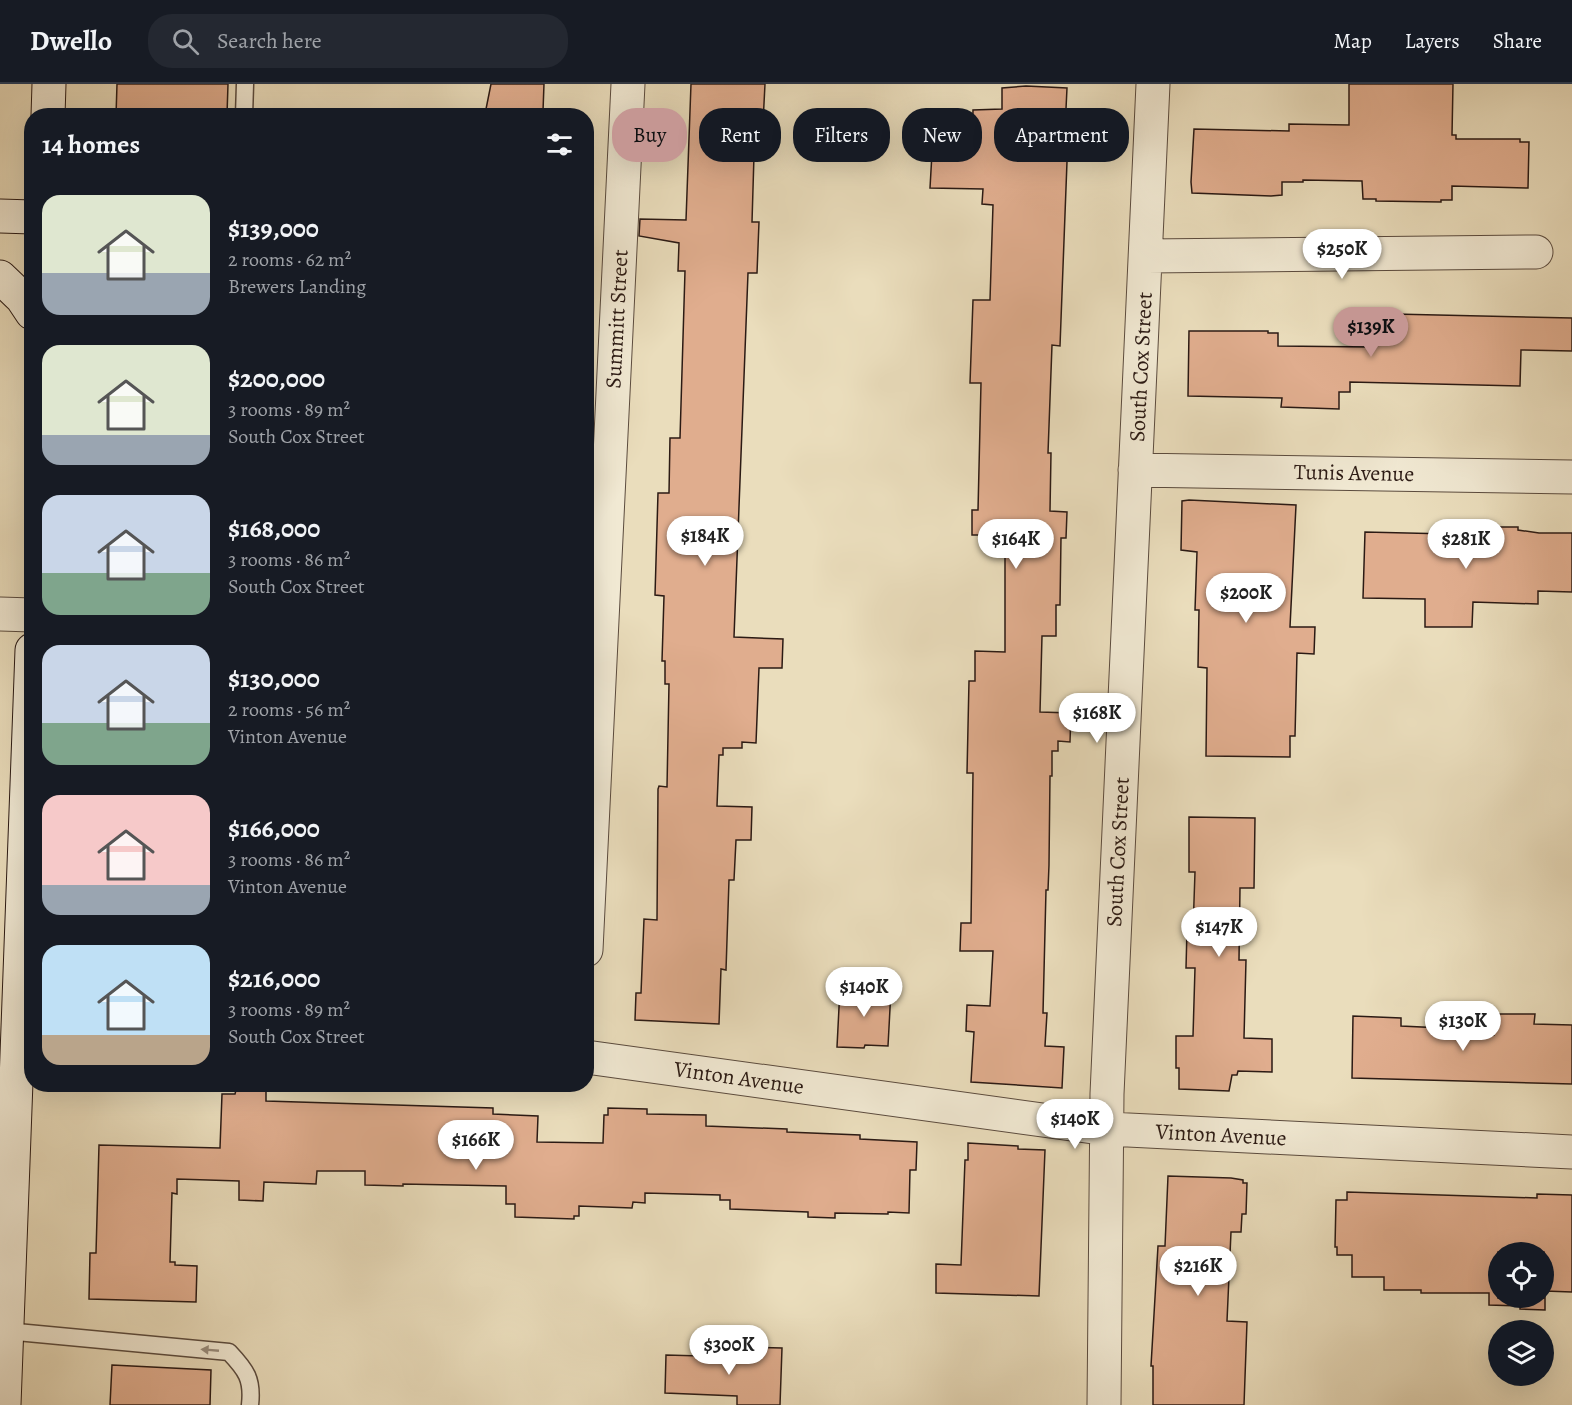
<!DOCTYPE html>
<html lang="en">
<head>
<meta charset="utf-8">
<style>
	body { margin:0; font-family:Alegreya,serif; background:#242831; color:#f1f3f6; height:100vh; display:flex; flex-direction:column; font-size:22px; white-space:nowrap }
	* { box-sizing:border-box; margin:0 }
	p { font-size:20px; color:#9ea1a6 }
	.icon { flex:none; width:33px; height:33px; fill:none; stroke:currentColor; stroke-width:2; stroke-linecap:round; stroke-linejoin:round }
	.map { position:relative; flex:1; overflow:hidden }
	.side { position:absolute; left:24px; top:24px; width:570px; height:984px; display:flex; flex-direction:column; background:#171b24; border-radius:24px; box-shadow:0 6px 24px #0002 }
	.side>* { flex:none }
	.banner { position:absolute; left:612px; top:24px; width:570px; height:54px; display:flex; gap:12px }
	.controls { position:absolute; left:1488px; top:1158px; display:grid; gap:12px }
	.controls a { display:grid; place-items:center; width:66px; height:66px; border-radius:50%; background:#171b24; box-shadow:0 6px 24px #0002; font-size:30px }
	.price { position:absolute; translate:-50% -51px; padding:0 14px; border-radius:21px; background:#fff; color:#222; font-size:20px; line-height:39px; filter:drop-shadow(0 2px 3px #0008) }
	.price::after { content:''; position:absolute; left:50%; top:36px; width:18px; height:14px; margin-left:-9px; background:inherit; clip-path:polygon(0 0,100% 0,50% 100%) }
	.price.current { background:#c59692; color:#111 }
	ul { padding:0; list-style:none }
	li { display:flex; align-items:center; gap:18px; height:150px; padding:0 18px }
	li span { display:grid; place-items:center; flex:none; width:168px; height:120px; border-radius:18px; color:#555 }
	li>.icon { margin-inline-start:auto }
	span .icon { width:72px; height:72px; fill:#fffc; stroke-width:1 }
	li b { font-size:26px }
	h2 { display:flex; justify-content:space-between; align-items:center; height:72px; padding:0 18px; font-size:26px }
	.tag { padding:0 21px; border-radius:24px; background:#171b24; box-shadow:0 6px 24px #0002; font-size:21px; line-height:54px }
	.tag.current { background:#c59692; color:#111 }
	header { display:flex; align-items:center; gap:36px; box-sizing:border-box; height:84px; padding:0 30px; background:#171b24; border-bottom:2px solid #363941 }
	header strong { font-size:28px }
	nav { display:flex; gap:33px; margin-inline-start:auto; font-size:21px }
	.search { width:420px; height:54px; background:#242831; display:flex; align-items:center; gap:15px; box-sizing:border-box; padding:0 21px; border-radius:24px; color:#9ea1a6; font-size:22px }
	.map>svg:first-child { display:block }
</style>
</head>
<body>
<header>
<strong>Dwello</strong>
<div class="search"><svg class="icon" aria-label="search" viewBox="0 0 24 24"><circle cx="10" cy="10" r="6"/><path d="M15 15l6 6"/></svg>Search here</div>
<nav><a>Map</a><a>Layers</a><a>Share</a></nav>
</header>
<div class="map">
<svg width="1572" height="1321" viewBox="0 0 1572 1321">
	<rect width="100%" height="100%" fill="#eaddbc"/>
	<filter id="stains"><feTurbulence type="fractalNoise" baseFrequency=".00333" numOctaves="4"/><feColorMatrix values="0 0 0 0 .2 0 0 0 0 .09 0 0 0 0 .02 0 0 0 .5 -.17"/></filter>
	<radialGradient id="worn" r=".72"><stop offset=".6" stop-color="#630" stop-opacity="0"/><stop offset="1" stop-color="#630" stop-opacity=".3"/></radialGradient>
	<path fill="#e0ad8e" stroke="#2b1a14" stroke-width="1.5" fill-rule="evenodd" d="M 117,0 L 228,0 L 227,31 L 175,29 L 175,32 L 116,32 Z
		M 491,0 L 544,0 L 543,27 L 486,25 Z
		M 691,0 L 765,0 L 763,39 L 755,38 L 752,138 L 759,138 L 757,189 L 748,189 L 734,553 L 783,555 L 782,584 L 759,584 L 756,659 L 742,658 L 742,664 L 723,664 L 723,671 L 719,671 L 717,722 L 752,723 L 751,756 L 736,756 L 734,796 L 729,796 L 726,886 L 721,885 L 719,940 L 635,936 L 636,909 L 641,909 L 644,835 L 657,836 L 658,705 L 659,702 L 667,703 L 669,600 L 665,600 L 665,577 L 662,577 L 664,512 L 655,511 L 658,409 L 669,409 L 670,354 L 680,354 L 685,187 L 678,187 L 679,159 L 639,152 L 640,135 L 686,136 Z
		M 1349,0 L 1453,0 L 1452,51 L 1456,51 L 1456,55 L 1520,55 L 1520,58 L 1529,58 L 1528,104 L 1452,102 L 1452,116 L 1441,116 L 1441,118 L 1376,117 L 1376,115 L 1363,115 L 1362,97 L 1303,96 L 1303,98 L 1282,98 L 1282,111 L 1271,112 L 1192,109 L 1191,98 L 1194,45 L 1289,47 L 1289,40 L 1349,41 Z
		M 1026,2 L 1067,4 L 1066,25 L 1069,25 L 1060,262 L 1052,261 L 1048,369 L 1051,369 L 1050,427 L 1067,428 L 1066,454 L 1061,454 L 1060,521 L 1056,521 L 1056,552 L 1042,552 L 1040,628 L 1071,629 L 1070,658 L 1058,657 L 1058,667 L 1052,667 L 1052,692 L 1050,692 L 1049,781 L 1048,806 L 1046,806 L 1043,929 L 1047,929 L 1045,962 L 1064,963 L 1062,1004 L 971,998 L 974,948 L 966,947 L 967,921 L 990,922 L 993,867 L 960,867 L 961,839 L 971,839 L 973,689 L 967,689 L 969,597 L 975,597 L 975,567 L 1005,568 L 1005,451 L 972,451 L 972,426 L 978,426 L 981,299 L 970,299 L 973,216 L 990,216 L 993,121 L 982,120 L 983,105 L 930,104 L 932,69 L 972,70 L 973,26 L 1002,25 L 1002,4 Z
		M 1393,230 L 1572,234 L 1572,267 L 1521,266 L 1520,302 L 1350,298 L 1350,308 L 1339,308 L 1339,325 L 1281,323 L 1282,314 L 1188,312 L 1189,247 L 1268,247 L 1268,249 L 1278,249 L 1278,262 L 1373,263 L 1373,248 L 1392,248 Z
		M 1189,416 L 1296,421 L 1290,543 L 1315,543 L 1314,570 L 1297,569 L 1295,652 L 1290,652 L 1290,673 L 1206,672 L 1207,584 L 1198,583 L 1199,526 L 1195,526 L 1197,468 L 1181,466 L 1182,417 Z
		M 1491,443 L 1518,443 L 1518,446 L 1539,449 L 1572,449 L 1572,508 L 1538,507 L 1538,520 L 1473,518 L 1472,543 L 1425,543 L 1425,515 L 1363,514 L 1365,448 L 1491,451 Z
		M 1189,733 L 1255,734 L 1254,804 L 1240,804 L 1239,876 L 1246,876 L 1244,954 L 1272,955 L 1272,988 L 1238,987 L 1237,991 L 1232,991 L 1229,1007 L 1179,1005 L 1179,984 L 1176,984 L 1176,952 L 1193,952 L 1195,884 L 1186,884 L 1187,846 L 1193,846 L 1195,788 L 1189,788 Z
		M 840,904 L 891,906 L 888,962 L 865,961 L 864,964 L 837,963 Z
		M 1495,930 L 1535,930 L 1534,940 L 1572,941 L 1572,1000 L 1352,994 L 1353,932 L 1401,934 L 1401,942 L 1442,944 L 1441,949 L 1494,951 Z
		M 236,1006 L 266,1007 L 266,1017 L 493,1024 L 493,1030 L 538,1032 L 537,1058 L 603,1059 L 604,1031 L 608,1031 L 608,1024 L 647,1025 L 647,1030 L 706,1031 L 706,1042 L 787,1045 L 787,1048 L 860,1051 L 860,1055 L 917,1058 L 916,1086 L 910,1086 L 909,1129 L 888,1128 L 888,1130 L 835,1129 L 835,1134 L 808,1133 L 808,1128 L 730,1125 L 730,1116 L 720,1116 L 720,1111 L 645,1109 L 645,1119 L 633,1118 L 632,1124 L 579,1122 L 579,1132 L 574,1132 L 574,1135 L 515,1133 L 515,1120 L 506,1120 L 506,1102 L 403,1100 L 403,1102 L 365,1101 L 365,1087 L 317,1087 L 316,1100 L 264,1098 L 263,1117 L 239,1116 L 239,1097 L 177,1095 L 177,1110 L 172,1109 L 170,1178 L 175,1178 L 175,1181 L 197,1182 L 196,1218 L 89,1215 L 90,1169 L 96,1169 L 99,1061 L 220,1064 L 222,1010 L 235,1010 Z
		M 968,1059 L 1018,1062 L 1018,1065 L 1045,1066 L 1039,1212 L 936,1209 L 936,1180 L 961,1181 L 965,1076 L 968,1076 Z
		M 1168,1092 L 1231,1094 L 1243,1096 L 1243,1099 L 1247,1099 L 1246,1130 L 1242,1130 L 1241,1148 L 1231,1148 L 1227,1237 L 1247,1238 L 1244,1321 L 1153,1321 L 1153,1282 L 1151,1282 L 1158,1162 L 1165,1162 Z
		M 1347,1108 L 1537,1114 L 1537,1110 L 1572,1111 L 1572,1208 L 1545,1207 L 1545,1226 L 1520,1225 L 1520,1222 L 1489,1221 L 1489,1209 L 1421,1209 L 1421,1206 L 1384,1206 L 1384,1193 L 1352,1193 L 1352,1171 L 1337,1171 L 1337,1163 L 1335,1163 L 1336,1116 L 1347,1116 ZM 1498,1168 L 1544,1168 L 1544,1214 L 1498,1214 Z
		M 737,1263 L 782,1264 L 780,1321 L 737,1321 L 737,1312 L 665,1309 L 666,1271 L 737,1273 Z
		M 112,1281 L 211,1286 L 210,1321 L 110,1321 Z"/>
	<g fill="none" stroke-linecap="round" stroke-linejoin="round">
		<g stroke="#5b4b3e" stroke-width="19">
			<path id="service" d="M 244,32 L 245,0
				M 6,1247 L 229,1268 C 246,1286 253,1295 250,1321"/>
		</g>
		<g stroke="#5b4b3e" stroke-width="35">
			<path id="minor" d="M 1147,172 L 1536,168
				M 1135,386 L 1572,393
				M 0,530 L 32,531
				M 586,866 L 628,0
				M 586,973 L 1108,1045 L 1572,1068
				M 1104,1321 L 1107,1010 L 1153,0"/>
		</g>
		<g stroke="#2b1a14" stroke-width="35">
			<path id="secondary" d="M 48,32 L 49,0
				M 0,132 L 32,133
				M 0,193 L 22,214 L 32,229
				M 4,1321 L 32,566"/>
		</g>
		<use href="#service" stroke="#f1e9d3" stroke-width="16"/>
		<use href="#minor" stroke="#f1e9d3" stroke-width="33"/>
		<use href="#secondary" stroke="#f1e9d3" stroke-width="33"/>
	</g>
	<defs><path id="oneway-solid" d="M-6-.8H1V-3.2L6.5 0L1 3.2V.8H-6Z" transform="scale(1.5)"/></defs>
	<use fill="#988c7d" href="#oneway-solid" transform="translate(210 1266) rotate(-175)"/>
	<g text-anchor="middle" dominant-baseline="central" stroke-width="4.5" stroke-linejoin="round" paint-order="stroke">
		<g font-size="22" fill="#2b1a14" stroke="#f1e9d3">
			<text transform="translate(617 235) rotate(-87)">Summitt Street</text>
			<text transform="translate(1141 283) rotate(-87)">South Cox Street</text>
			<text transform="translate(1354 389) rotate(1)">Tunis Avenue</text>
			<text transform="translate(1118 768) rotate(-87)">South Cox Street</text>
			<text transform="translate(739 994) rotate(8)">Vinton Avenue</text>
			<text transform="translate(1221 1051) rotate(3)">Vinton Avenue</text>
		</g>
	</g>
	<rect width="100%" height="100%" filter="url(#stains)"/>
	<rect width="100%" height="100%" fill="url(#worn)"/>
</svg>
<div class="controls">
<a><svg class="icon" aria-label="locate" viewBox="0 0 24 24"><circle cx="12" cy="12" r="6"/><path d="M12 2v4M12 18v4M2 12h4M18 12h4"/></svg></a>
<a><svg class="icon" aria-label="layers" viewBox="0 0 24 24"><path d="M12 4l9 5-9 5-9-5zM3 14l9 5 9-5"/></svg></a>
</div>
<b class="price" style="left:1342px;top:196px">$250K</b>
<b class="price current" style="left:1371px;top:274px">$139K</b>
<b class="price" style="left:705px;top:483px">$184K</b>
<b class="price" style="left:1016px;top:486px">$164K</b>
<b class="price" style="left:1466px;top:486px">$281K</b>
<b class="price" style="left:1246px;top:540px">$200K</b>
<b class="price" style="left:1097px;top:660px">$168K</b>
<b class="price" style="left:1219px;top:874px">$147K</b>
<b class="price" style="left:864px;top:934px">$140K</b>
<b class="price" style="left:1463px;top:968px">$130K</b>
<b class="price" style="left:1075px;top:1066px">$140K</b>
<b class="price" style="left:476px;top:1087px">$166K</b>
<b class="price" style="left:1198px;top:1213px">$216K</b>
<b class="price" style="left:729px;top:1292px">$300K</b>
<div class="banner">
<a class="tag current">Buy</a>
<a class="tag">Rent</a>
<a class="tag">Filters</a>
<a class="tag">New</a>
<a class="tag">Apartment</a>
</div>
<section class="side">
<h2>14 homes<svg class="icon" aria-label="filters" viewBox="0 0 24 24"><path d="M4 7h16M4 17h16"/><circle cx="9" cy="7" r="2"/><circle cx="15" cy="17" r="2"/></svg></h2>
<ul>
<li><span style="background:linear-gradient(#dfe7d0 65%,#9aa5b1 0)"><svg class="icon" aria-label="home" viewBox="0 0 24 24"><path d="M3 11l9-7 9 7M6 9v11h12V9"/></svg></span><div><b>$139,000</b><p>2 rooms · 62 m²</p><p>Brewers Landing</p></div></li>
<li><span style="background:linear-gradient(#dfe7d0 75%,#9aa5b1 0)"><svg class="icon" aria-label="home" viewBox="0 0 24 24"><path d="M3 11l9-7 9 7M6 9v11h12V9"/></svg></span><div><b>$200,000</b><p>3 rooms · 89 m²</p><p>South Cox Street</p></div></li>
<li><span style="background:linear-gradient(#c9d6e8 65%,#7fa58c 0)"><svg class="icon" aria-label="home" viewBox="0 0 24 24"><path d="M3 11l9-7 9 7M6 9v11h12V9"/></svg></span><div><b>$168,000</b><p>3 rooms · 86 m²</p><p>South Cox Street</p></div></li>
<li><span style="background:linear-gradient(#c9d6e8 65%,#7fa58c 0)"><svg class="icon" aria-label="home" viewBox="0 0 24 24"><path d="M3 11l9-7 9 7M6 9v11h12V9"/></svg></span><div><b>$130,000</b><p>2 rooms · 56 m²</p><p>Vinton Avenue</p></div></li>
<li><span style="background:linear-gradient(#f6c9c9 75%,#9aa5b1 0)"><svg class="icon" aria-label="home" viewBox="0 0 24 24"><path d="M3 11l9-7 9 7M6 9v11h12V9"/></svg></span><div><b>$166,000</b><p>3 rooms · 86 m²</p><p>Vinton Avenue</p></div></li>
<li><span style="background:linear-gradient(#bfe0f5 75%,#b9a48a 0)"><svg class="icon" aria-label="home" viewBox="0 0 24 24"><path d="M3 11l9-7 9 7M6 9v11h12V9"/></svg></span><div><b>$216,000</b><p>3 rooms · 89 m²</p><p>South Cox Street</p></div></li>
</ul>
</section>
</div>
</body>
</html>
